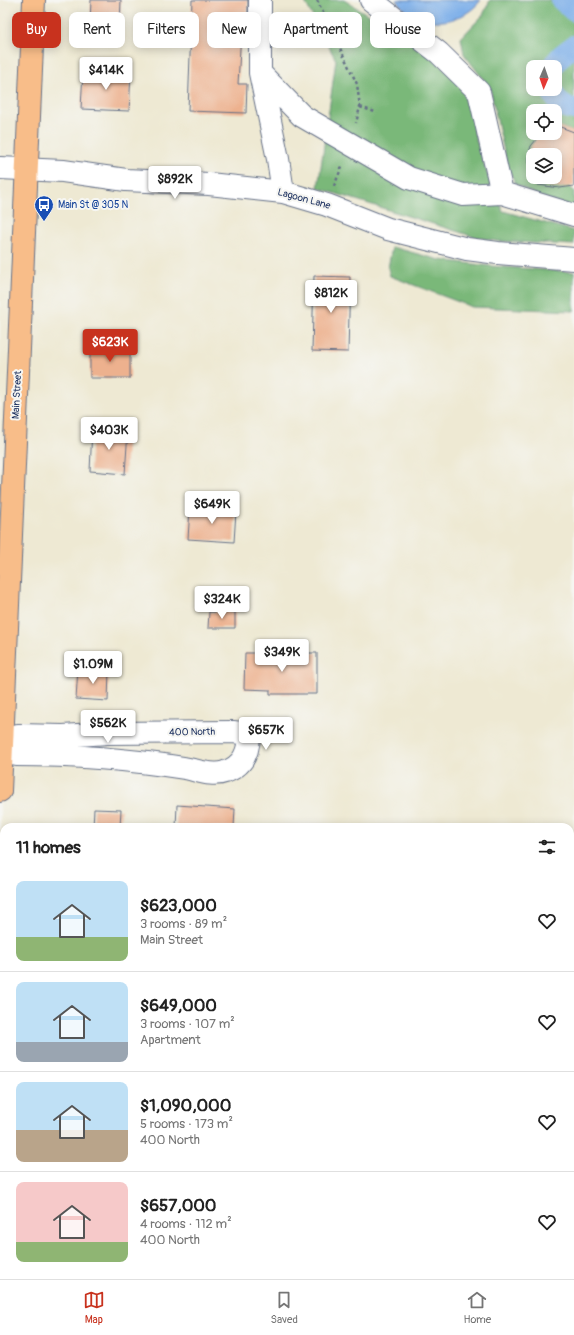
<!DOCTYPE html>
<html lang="en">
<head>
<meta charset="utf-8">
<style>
	body { margin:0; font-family:Pangolin,sans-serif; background:#f6f6f6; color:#222; height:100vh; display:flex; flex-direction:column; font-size:15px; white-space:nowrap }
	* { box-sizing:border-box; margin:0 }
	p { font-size:13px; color:#767676 }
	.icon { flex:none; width:22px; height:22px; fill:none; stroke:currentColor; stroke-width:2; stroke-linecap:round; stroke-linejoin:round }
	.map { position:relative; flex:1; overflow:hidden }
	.details { position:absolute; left:0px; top:823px; width:574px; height:456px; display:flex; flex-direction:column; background:#fff; border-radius:12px 12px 0 0; box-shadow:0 2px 10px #0003 }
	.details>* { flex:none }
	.hud { position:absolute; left:12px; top:12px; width:550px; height:36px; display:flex; gap:8px }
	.needle { width:26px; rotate:182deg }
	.controls { position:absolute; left:526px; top:60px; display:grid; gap:8px }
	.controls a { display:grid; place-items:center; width:36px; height:36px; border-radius:8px; background:#fff; box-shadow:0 2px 10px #0003; font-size:20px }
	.price { position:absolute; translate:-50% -34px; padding:0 9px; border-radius:4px; background:#fff; color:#222; font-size:13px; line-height:26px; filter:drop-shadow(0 1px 2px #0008) }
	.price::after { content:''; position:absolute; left:50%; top:24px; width:12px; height:9px; margin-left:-6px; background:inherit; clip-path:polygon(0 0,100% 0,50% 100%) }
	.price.active { background:#c8321e; color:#fff }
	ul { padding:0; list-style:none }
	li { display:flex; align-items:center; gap:12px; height:100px; padding:0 16px }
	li+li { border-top:1px solid #e0e0e0 }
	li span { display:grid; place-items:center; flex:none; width:112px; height:80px; border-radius:8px; color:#555 }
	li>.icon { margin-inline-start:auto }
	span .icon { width:48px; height:48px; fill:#fffc; stroke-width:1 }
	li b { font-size:17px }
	h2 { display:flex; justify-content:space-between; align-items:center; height:48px; padding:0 16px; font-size:17px }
	.chip { padding:0 14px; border-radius:8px; background:#fff; box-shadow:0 2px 10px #0003; font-size:14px; line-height:36px }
	.chip.active { background:#c8321e; color:#fff }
	.tab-bar { display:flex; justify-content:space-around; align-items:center; height:56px; border-top:1px solid #e0e0e0; background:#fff; font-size:11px; color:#767676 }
	.tab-bar a { display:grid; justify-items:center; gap:2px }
	.tab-bar .active { color:#c8321e }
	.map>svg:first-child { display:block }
</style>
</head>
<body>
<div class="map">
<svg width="574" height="1279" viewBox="0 0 574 1279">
	<rect width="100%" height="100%" fill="#f6f6f2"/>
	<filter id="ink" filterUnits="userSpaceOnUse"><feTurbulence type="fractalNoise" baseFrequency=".025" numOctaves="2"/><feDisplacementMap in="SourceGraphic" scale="8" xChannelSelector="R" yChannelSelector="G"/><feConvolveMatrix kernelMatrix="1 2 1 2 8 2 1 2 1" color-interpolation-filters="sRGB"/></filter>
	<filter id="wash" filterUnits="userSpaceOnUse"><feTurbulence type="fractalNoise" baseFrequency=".012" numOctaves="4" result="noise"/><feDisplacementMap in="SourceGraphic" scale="16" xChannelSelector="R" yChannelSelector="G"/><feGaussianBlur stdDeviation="0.9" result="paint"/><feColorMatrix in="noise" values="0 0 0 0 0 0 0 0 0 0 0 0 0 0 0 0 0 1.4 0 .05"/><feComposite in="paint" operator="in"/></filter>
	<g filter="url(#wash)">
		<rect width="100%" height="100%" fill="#eee9d3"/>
		<path fill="#7ab879" stroke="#4a746c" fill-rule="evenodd" d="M 304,0 L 344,0 L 425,50 L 469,94 L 475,136 L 491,185 L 503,211 L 574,231 L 574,245 L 496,241 L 475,237 L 318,188 L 336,60 Z
			M 490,0 L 574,0 L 574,132 L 563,128 L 555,128 L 555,111 L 533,111 L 533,133 L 542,133 C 521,151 533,156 533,177 L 550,187 L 560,188 L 569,186 L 574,191 L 574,208 L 534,194 L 516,184 L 508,169 L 490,88 L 464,54 L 461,38 L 483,15 ZM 533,67 L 555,67 L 555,89 L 533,89 Z
			M 392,247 L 440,260 L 490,266 L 574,272 L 574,311 L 472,307 L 390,276 L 388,268 Z"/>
		<path fill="#7dafe9" stroke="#4c6fa4" d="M 396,0 L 481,0 C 461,27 416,30 396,0 Z"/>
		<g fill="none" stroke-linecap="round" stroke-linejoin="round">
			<path stroke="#7dafe9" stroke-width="22" d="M 562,0 L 574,11
				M 552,67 L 562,55 L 574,46
				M 551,89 C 556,100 561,108 574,109"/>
		</g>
		<g id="blocks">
			<path fill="#edb18e" d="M 91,0 L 121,0 L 120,27 L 90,25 Z
				M 192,0 L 248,0 L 248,32 L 241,31 L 238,84 L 247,84 L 246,113 L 188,111 Z
				M 83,71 L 131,73 L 129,111 L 81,109 Z
				M 555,125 L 574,132 L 574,186 L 560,188 L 538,185 L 534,177 L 555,177 L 555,155 L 533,155 L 533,175 L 530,172 L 528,156 L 531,146 L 542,133 L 555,133 Z
				M 314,276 L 350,277 L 348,352 L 312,351 Z
				M 90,348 L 130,348 L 130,378 L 90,378 Z
				M 92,429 L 128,431 L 125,474 L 90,471 Z
				M 190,508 L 236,511 L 234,542 L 188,539 Z
				M 209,612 L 235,612 L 235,628 L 208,628 Z
				M 245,653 L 317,653 L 317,694 L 270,694 L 270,690 L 244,689 Z
				M 78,668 L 109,670 L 108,701 L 76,699 Z
				M 177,805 L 235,809 L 234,827 L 176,827 Z
				M 94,809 L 121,810 L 120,827 L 93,827 Z"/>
		</g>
	</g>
	<g filter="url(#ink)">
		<use href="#blocks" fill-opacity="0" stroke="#657087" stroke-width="1"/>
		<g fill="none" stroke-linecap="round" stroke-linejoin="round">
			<g stroke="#657087" stroke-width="24">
				<path id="minor" d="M 260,0 L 260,73 L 278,159 L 283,192
					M 371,0 L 439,53 L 479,92 L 502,193
					M 260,73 L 302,116 L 409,178 L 463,195 L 502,193 L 574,215
					M 0,168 L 63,171 L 126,180 L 209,184 L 283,192 L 327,205 L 388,229 L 467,249 L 498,253 L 574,259
					M 0,743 L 18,735 L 63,736 L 107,733 L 233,732 L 249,734 C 249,752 243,766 225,772 C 212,777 197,770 184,768 C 128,759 73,755 16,755 L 2,743"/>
			</g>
			<g stroke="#657087" stroke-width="24">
				<path id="major" d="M 0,791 L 34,0"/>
			</g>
			<path stroke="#657087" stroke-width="2.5" stroke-dasharray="3 3" stroke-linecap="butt" d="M 317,0 L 357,84 L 360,107 L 356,123
				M 360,107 L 375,112
				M 334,186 L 343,164"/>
			<use href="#minor" stroke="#fff" stroke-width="22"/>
			<use href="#major" stroke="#f8bd89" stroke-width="22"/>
		</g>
	</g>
	<defs>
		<g id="bus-pin" transform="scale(1)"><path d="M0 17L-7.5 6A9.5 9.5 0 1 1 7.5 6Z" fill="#1a4fb4" stroke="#f6f6f2"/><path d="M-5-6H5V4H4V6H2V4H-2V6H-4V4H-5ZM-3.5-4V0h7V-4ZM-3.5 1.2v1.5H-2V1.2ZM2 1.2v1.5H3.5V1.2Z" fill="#fff"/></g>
	</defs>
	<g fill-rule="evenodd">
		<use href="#bus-pin" x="44" y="205"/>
	</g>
	<g text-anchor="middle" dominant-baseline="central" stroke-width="4" stroke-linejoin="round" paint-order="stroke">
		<g font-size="10" fill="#1b2f5e" stroke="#f6f6f2">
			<text transform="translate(304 199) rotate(15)">Lagoon Lane</text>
			<text transform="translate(17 395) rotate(-87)">Main Street</text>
			<text transform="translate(192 732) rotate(-1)">400 North</text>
		</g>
		<g font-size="10" fill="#164399" stroke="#f6f6f2" text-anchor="start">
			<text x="58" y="205">Main St @ 305 N</text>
		</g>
	</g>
</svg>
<div class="controls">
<a><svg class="needle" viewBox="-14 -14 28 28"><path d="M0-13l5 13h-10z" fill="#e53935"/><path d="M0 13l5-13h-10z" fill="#767676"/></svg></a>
<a><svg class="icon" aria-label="locate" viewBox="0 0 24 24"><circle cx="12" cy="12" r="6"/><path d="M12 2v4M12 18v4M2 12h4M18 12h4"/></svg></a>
<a><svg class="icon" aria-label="layers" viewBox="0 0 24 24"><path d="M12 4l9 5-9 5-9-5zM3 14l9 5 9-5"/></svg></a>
</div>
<b class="price" style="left:106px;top:91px">$414K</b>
<b class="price" style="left:175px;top:200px">$892K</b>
<b class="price" style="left:331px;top:314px">$812K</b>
<b class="price active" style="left:110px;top:363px">$623K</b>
<b class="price" style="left:109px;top:451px">$403K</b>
<b class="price" style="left:212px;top:525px">$649K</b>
<b class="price" style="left:222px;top:620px">$324K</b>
<b class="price" style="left:282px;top:673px">$349K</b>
<b class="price" style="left:93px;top:685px">$1.09M</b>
<b class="price" style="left:108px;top:744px">$562K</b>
<b class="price" style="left:266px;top:751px">$657K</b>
<div class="hud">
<a class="chip active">Buy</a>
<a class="chip">Rent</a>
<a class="chip">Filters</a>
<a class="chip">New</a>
<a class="chip">Apartment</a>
<a class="chip">House</a>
</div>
<section class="details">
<h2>11 homes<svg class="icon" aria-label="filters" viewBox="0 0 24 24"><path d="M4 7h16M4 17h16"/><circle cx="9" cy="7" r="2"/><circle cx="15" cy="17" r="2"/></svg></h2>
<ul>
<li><span style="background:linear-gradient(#bfe0f5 70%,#8fb573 0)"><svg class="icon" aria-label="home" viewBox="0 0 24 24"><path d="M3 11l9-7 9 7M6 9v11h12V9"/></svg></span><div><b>$623,000</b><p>3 rooms · 89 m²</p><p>Main Street</p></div><svg class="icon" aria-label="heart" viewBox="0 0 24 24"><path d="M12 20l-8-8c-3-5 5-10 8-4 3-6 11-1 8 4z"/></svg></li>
<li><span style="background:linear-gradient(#bfe0f5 75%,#9aa5b1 0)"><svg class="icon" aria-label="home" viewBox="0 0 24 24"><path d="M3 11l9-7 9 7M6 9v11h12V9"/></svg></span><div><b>$649,000</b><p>3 rooms · 107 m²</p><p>Apartment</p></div><svg class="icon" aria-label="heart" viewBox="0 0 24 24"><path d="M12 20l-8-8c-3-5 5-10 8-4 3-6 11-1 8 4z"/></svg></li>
<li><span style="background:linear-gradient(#bfe0f5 60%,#b9a48a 0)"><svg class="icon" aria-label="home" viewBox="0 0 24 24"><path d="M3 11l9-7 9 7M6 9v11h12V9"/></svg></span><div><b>$1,090,000</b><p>5 rooms · 173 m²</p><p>400 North</p></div><svg class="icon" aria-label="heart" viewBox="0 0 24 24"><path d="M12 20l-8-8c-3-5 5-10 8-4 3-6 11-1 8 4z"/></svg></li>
<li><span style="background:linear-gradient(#f6c9c9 75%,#8fb573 0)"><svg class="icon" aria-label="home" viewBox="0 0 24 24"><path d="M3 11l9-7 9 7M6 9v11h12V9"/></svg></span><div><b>$657,000</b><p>4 rooms · 112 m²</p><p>400 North</p></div><svg class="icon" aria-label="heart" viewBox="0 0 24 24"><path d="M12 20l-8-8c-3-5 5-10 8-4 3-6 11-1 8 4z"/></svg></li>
</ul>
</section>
</div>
<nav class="tab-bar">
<a class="active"><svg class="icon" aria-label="map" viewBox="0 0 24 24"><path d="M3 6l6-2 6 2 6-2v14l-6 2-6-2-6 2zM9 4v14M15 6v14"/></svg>Map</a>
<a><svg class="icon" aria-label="saved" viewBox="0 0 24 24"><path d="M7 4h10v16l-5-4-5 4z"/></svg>Saved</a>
<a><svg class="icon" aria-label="home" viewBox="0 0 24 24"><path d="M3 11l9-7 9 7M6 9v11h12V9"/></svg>Home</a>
</nav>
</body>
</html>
